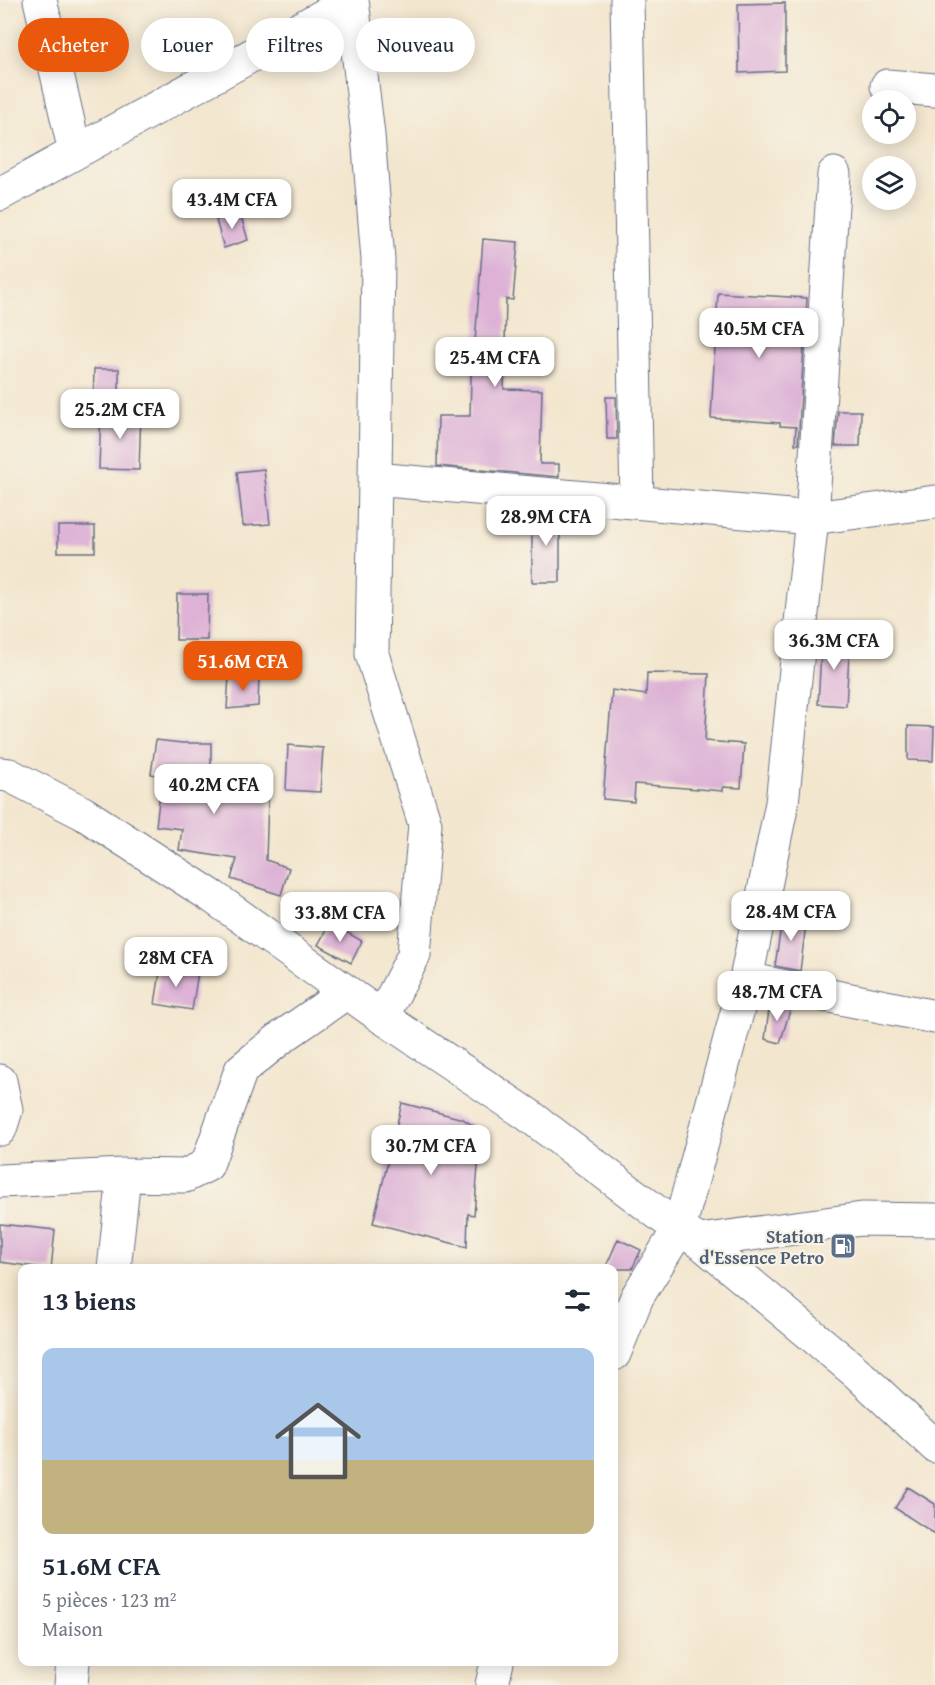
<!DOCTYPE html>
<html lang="fr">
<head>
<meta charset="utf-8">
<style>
	body { margin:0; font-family:"Gentium Book Plus",serif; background:#f6f6f7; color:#1f2937; height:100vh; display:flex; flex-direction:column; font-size:22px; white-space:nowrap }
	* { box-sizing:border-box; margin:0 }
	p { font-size:20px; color:#747a83 }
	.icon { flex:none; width:33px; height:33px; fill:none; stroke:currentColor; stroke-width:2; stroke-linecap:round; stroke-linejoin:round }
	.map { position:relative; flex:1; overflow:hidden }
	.panel { position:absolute; left:18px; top:1264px; width:600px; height:402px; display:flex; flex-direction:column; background:#fff; border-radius:12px; box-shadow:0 3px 15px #0003 }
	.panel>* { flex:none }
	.banner { position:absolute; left:18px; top:18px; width:600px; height:54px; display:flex; gap:12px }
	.controls { position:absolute; left:862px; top:90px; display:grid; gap:12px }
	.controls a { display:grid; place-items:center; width:54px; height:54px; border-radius:50%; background:#fff; box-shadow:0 3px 15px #0003; font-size:30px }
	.price { position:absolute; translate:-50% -51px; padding:0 14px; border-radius:12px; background:#fff; color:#222; font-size:20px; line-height:39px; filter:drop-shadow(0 2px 3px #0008) }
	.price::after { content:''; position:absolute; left:50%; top:36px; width:18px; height:14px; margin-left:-9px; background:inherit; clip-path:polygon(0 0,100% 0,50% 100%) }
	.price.current { background:#ea580c; color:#fff }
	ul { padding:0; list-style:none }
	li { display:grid; align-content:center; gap:12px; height:318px; padding:0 24px }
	li span { display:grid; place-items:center; height:186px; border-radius:12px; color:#555 }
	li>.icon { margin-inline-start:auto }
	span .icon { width:108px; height:108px; fill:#fffc; stroke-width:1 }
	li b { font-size:26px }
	h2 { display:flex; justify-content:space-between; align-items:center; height:72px; padding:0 24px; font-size:26px }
	.chip { padding:0 21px; border-radius:27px; background:#fff; box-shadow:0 3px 15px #0003; font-size:21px; line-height:54px }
	.chip.current { background:#ea580c; color:#fff }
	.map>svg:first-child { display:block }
</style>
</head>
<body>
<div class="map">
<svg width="935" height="1685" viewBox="0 0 935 1685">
	<rect width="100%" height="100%" fill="#f7f3e8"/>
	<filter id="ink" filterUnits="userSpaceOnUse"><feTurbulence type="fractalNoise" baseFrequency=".0167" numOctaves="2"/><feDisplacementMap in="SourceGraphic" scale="12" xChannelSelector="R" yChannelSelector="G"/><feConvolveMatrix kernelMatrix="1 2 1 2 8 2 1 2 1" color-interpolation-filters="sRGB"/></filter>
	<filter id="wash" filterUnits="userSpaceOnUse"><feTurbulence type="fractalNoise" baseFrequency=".008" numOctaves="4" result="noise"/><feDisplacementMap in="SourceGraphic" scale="24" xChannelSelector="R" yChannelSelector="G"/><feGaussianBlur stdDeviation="1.35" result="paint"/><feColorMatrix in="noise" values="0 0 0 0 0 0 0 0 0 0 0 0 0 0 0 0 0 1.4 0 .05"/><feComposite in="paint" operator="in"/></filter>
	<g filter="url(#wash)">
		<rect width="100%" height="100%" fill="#f3e6ce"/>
		<g id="blocks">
			<path fill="#ddb2d6" d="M 785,3 L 785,71 L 739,73 L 738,4 Z
				M 240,213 L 248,240 L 224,248 L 216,220 Z
				M 483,239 L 518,242 L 513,300 L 506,299 L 504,389 L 542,390 L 540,464 L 559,464 L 559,477 L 437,466 L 438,416 L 470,416 L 472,342 L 475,342 Z
				M 718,293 L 807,298 L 798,444 L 795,444 L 796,427 L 780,426 L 780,423 L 711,418 Z
				M 94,369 L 119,369 L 119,406 L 93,405 Z
				M 606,397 L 616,397 L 617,439 L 607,439 Z
				M 101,410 L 141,411 L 139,470 L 99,469 Z
				M 838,411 L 861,411 L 860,446 L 835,446 Z
				M 264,469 L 270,524 L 243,526 L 237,472 Z
				M 532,512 L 560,514 L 560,582 L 532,582 Z
				M 58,526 L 95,526 L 95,552 L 58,552 Z
				M 177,594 L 208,594 L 207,640 L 176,640 Z
				M 822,636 L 850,638 L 846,706 L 818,704 Z
				M 647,673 L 709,674 L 705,741 L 744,744 L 741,788 L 723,787 L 723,791 L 635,784 L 634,802 L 603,799 L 612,690 L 646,695 Z
				M 229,675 L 259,676 L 258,706 L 227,709 Z
				M 908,726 L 934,727 L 933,761 L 908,760 Z
				M 156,740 L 182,743 L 211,743 L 211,798 L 268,799 L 266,860 L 289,868 L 281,895 L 231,879 L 237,859 L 179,850 L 182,829 L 156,826 L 162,776 L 151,774 Z
				M 288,745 L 323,748 L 320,792 L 286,790 Z
				M 783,913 L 807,916 L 800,971 L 775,966 Z
				M 330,923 L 362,941 L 351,963 L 318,945 Z
				M 161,966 L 198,972 L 192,1010 L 155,1004 Z
				M 770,1003 L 791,1007 L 780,1043 L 765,1039 Z
				M 402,1103 L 463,1119 L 481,1131 L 474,1215 L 468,1214 L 467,1247 L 373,1223 Z
				M 0,1224 L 55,1230 L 51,1269 L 0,1262 Z
				M 618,1239 L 641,1250 L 632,1269 L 605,1269 Z
				M 908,1487 L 935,1504 L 935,1534 L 895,1508 Z"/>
		</g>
	</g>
	<g filter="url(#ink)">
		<use href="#blocks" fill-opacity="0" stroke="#676f85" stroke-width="1.5"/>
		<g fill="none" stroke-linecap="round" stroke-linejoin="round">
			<g stroke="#676f85" stroke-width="35">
				<path id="minor" d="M 40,0 L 75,152
					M 627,0 L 637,502
					M 887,86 L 935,90
					M 0,194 L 352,0 L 368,135 L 378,260 L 375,479
					M 746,979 L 935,1017
					M 382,1017 L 414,955 L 425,824 L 372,654 L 375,479 L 812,518 L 935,502
					M 0,1081 L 6,1110 L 0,1129
					M 0,1181 L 124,1175 L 185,1176 L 207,1165 L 241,1070 L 282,1037 L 347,992
					M 699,1241 L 862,1219 L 935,1220
					M 114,1269 L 124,1175
					M 614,1354 L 637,1297 L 679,1229 L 746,979 L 782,803 L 812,518 L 834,174
					M 71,1685 L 73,1662
					M 492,1685 L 497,1662"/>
			</g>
			<g stroke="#676f85" stroke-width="35">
				<path id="tertiary" d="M 0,774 L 9,775 L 83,813 L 213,897 L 382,1017 L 527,1114 L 679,1229 L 699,1241 L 856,1372 L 935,1446"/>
			</g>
			<use href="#minor" stroke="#fff" stroke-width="33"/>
			<use href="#tertiary" stroke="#fff" stroke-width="33"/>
		</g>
	</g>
	<defs>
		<g id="fuel-square" transform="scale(1.35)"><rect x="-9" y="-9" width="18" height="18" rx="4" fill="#5c6f8a" stroke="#f7f3e8"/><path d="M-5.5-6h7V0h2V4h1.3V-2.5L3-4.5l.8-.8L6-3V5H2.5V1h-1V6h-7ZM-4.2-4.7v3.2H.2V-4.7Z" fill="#fff"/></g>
	</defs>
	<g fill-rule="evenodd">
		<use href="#fuel-square" x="843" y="1246"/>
	</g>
	<g text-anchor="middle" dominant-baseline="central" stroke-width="4.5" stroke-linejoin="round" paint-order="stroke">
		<g font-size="18" font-weight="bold" fill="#4e5e75" stroke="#f7f3e8" text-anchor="end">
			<text x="824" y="1236">Station<tspan x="824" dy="21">d'Essence Petro</tspan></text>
		</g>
	</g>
</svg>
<div class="controls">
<a><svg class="icon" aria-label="locate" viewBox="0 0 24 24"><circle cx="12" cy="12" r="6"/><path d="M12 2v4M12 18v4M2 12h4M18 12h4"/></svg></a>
<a><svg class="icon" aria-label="layers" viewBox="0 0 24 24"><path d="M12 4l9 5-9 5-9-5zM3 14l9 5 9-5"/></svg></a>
</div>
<b class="price" style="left:232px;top:230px">43.4M CFA</b>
<b class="price" style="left:759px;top:359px">40.5M CFA</b>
<b class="price" style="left:495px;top:388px">25.4M CFA</b>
<b class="price" style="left:120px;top:440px">25.2M CFA</b>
<b class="price" style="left:546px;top:547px">28.9M CFA</b>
<b class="price" style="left:834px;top:671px">36.3M CFA</b>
<b class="price current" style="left:243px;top:692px">51.6M CFA</b>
<b class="price" style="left:214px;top:815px">40.2M CFA</b>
<b class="price" style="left:791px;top:942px">28.4M CFA</b>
<b class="price" style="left:340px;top:943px">33.8M CFA</b>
<b class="price" style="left:176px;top:988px">28M CFA</b>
<b class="price" style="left:777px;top:1022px">48.7M CFA</b>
<b class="price" style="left:431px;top:1176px">30.7M CFA</b>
<div class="banner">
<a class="chip current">Acheter</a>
<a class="chip">Louer</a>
<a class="chip">Filtres</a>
<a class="chip">Nouveau</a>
</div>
<section class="panel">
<h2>13 biens<svg class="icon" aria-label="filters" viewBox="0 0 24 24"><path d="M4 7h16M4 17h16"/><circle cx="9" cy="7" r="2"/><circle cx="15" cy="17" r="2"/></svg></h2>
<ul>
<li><span style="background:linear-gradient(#a9c7e8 60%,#c2b280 0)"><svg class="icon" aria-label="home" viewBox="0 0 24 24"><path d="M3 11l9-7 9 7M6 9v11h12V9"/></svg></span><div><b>51.6M CFA</b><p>5 pièces · 123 m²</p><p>Maison</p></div></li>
</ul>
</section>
</div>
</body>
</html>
